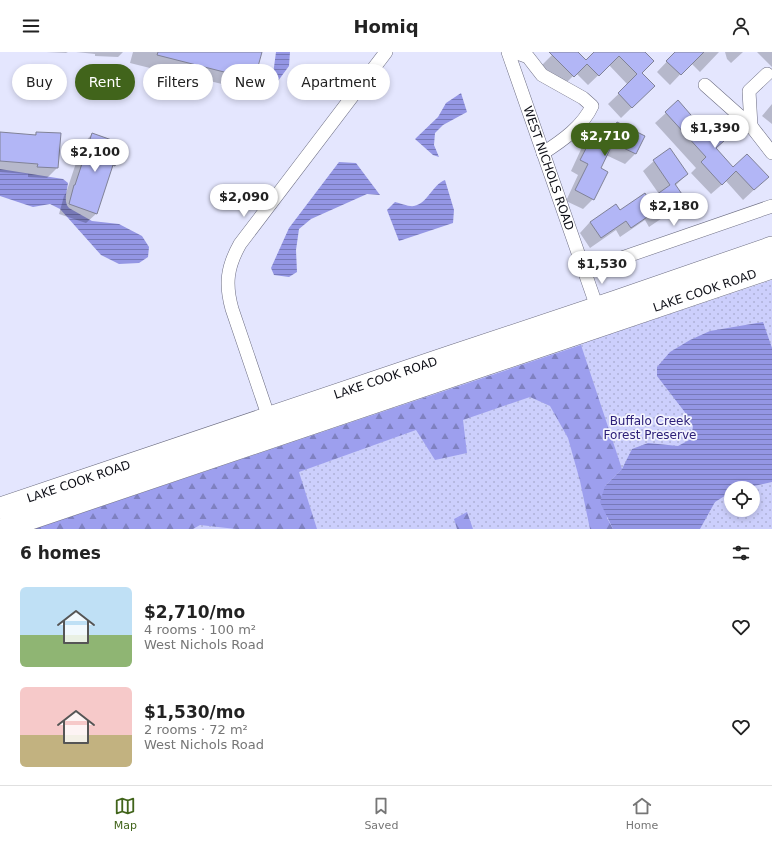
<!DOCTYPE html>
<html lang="en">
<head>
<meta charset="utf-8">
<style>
	body { margin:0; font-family:"DejaVu Sans",sans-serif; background:#f2f2f2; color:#222; height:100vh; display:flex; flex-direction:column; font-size:15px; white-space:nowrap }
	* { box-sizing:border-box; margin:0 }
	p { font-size:13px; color:#767676 }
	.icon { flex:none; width:22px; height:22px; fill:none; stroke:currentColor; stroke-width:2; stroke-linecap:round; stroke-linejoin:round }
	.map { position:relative; height:477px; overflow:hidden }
	.side { display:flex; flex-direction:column; background:#fff; flex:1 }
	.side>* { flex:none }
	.banner { position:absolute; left:12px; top:12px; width:400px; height:36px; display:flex; gap:8px }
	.fabs { position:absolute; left:724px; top:429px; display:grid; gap:8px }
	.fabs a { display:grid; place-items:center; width:36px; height:36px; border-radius:50%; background:#fff; box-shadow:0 2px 6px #0003; font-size:20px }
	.price { position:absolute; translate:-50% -34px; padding:0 9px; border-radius:14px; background:#fff; color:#222; font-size:13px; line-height:26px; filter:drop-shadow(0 1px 2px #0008) }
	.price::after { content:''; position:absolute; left:50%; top:24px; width:12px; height:9px; margin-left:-6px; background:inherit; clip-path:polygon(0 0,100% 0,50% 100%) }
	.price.current { background:#41641b; color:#fff }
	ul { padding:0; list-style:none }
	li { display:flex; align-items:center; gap:12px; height:100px; padding:0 20px }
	li span { display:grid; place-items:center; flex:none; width:112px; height:80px; border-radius:6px; color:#555 }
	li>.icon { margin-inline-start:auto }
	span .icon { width:48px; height:48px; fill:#fffc; stroke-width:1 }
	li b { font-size:17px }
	h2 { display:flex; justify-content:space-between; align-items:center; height:48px; padding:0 20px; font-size:17px }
	.chip { padding:0 14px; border-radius:18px; background:#fff; box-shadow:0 2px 6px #0003; font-size:14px; line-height:36px }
	.chip.current { background:#41641b; color:#fff }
	header { display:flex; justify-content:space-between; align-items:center; height:52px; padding:0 20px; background:#fff; font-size:18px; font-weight:800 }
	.menu { display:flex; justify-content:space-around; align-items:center; height:56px; border-top:1px solid #e0e0e0; background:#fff; font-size:11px; color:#767676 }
	.menu a { display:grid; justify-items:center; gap:2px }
	.menu .current { color:#41641b }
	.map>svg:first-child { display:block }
</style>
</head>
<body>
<header><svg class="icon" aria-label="menu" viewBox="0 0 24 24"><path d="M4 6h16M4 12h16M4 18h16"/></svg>Homiq<svg class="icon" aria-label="person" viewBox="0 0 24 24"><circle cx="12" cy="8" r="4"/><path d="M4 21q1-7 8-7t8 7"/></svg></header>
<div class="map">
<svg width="772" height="477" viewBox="0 0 772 477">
	<defs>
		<pattern id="grass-dots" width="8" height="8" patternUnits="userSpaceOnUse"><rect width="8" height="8" fill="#cccffc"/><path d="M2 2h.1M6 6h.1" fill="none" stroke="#aeb1d7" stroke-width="1.8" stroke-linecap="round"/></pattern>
		<pattern id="forest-firs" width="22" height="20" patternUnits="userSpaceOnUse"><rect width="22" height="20" fill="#9d9fee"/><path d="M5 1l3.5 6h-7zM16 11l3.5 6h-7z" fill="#7e80c0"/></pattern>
		<pattern id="water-rules" width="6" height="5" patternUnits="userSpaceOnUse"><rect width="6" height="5" fill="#9496e4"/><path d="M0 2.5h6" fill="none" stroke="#7779b8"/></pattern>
	</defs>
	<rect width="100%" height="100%" fill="#e4e6fe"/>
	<path fill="url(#grass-dots)" fill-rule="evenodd" d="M 772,228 L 772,477 L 26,477 ZM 731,436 L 753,436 L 753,458 L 731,458 Z"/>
	<path fill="url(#forest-firs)" d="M 581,293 L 622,417 L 605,434 L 607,466 L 613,477 L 590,477 L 580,429 L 568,386 L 550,354 L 530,345 L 463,368 L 467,401 L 435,408 L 416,378 L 299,420 L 317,477 L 236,477 L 200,473 L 193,477 L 34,477 Z
		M 467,460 L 473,477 L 457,477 L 454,467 Z"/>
	<path fill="url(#water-rules)" d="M 276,0 L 290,0 L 289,14 L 278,29 L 272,30 Z
		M 461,41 L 467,60 L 443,73 L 435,81 L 434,93 L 439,105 L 433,103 L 415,87 L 438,65 L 446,51 Z
		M 339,110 L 356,111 L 380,143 L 367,142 L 311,167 L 299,177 L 296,198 L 297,220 L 289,225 L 274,223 L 271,216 L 289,176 Z
		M 0,117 L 63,127 L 68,131 C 67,139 63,150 69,156 L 92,169 L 119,172 L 142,184 L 149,195 L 148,205 L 139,211 L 119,212 L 101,203 L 60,157 L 50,152 L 33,155 L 0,144 Z
		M 445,128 L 454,158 L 453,171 L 399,189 L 387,158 L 395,150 C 400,151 409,155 414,154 C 428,151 432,133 445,128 Z
		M 763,270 L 772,296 L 772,430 L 745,436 L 731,436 L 731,440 L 715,450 L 700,477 L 613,477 L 600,450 L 605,434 L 622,417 L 632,397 L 648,391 L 678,394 L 691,387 L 693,374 L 684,359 L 657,324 L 657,315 L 670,300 L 690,288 L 710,279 Z"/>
	<path fill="#0003" d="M 46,0 L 68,0 L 66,1 Z
		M 76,0 L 123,0 L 118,5 L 95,4 L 95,2 Z
		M 133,0 L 261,0 L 253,29 L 243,39 L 221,34 L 222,32 L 156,16 L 154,17 L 130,11 Z
		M 555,0 L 577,0 L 586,9 L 596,0 L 644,0 L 641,21 L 654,34 L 621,66 L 608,52 L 628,33 L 609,13 L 588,33 L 576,21 L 563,34 L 542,13 Z
		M 676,0 L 719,0 L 700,20 L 691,11 L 670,33 L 657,20 Z
		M 725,0 L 743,0 L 731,11 L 727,7 Z
		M 757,0 L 772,0 L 772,15 Z
		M 678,50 L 715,96 L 733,116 L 757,135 L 743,148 L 726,129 L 711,142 L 691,121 L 696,116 L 655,71 Z
		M 772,52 L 772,72 L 762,64 Z
		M 617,71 L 644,84 L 635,102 L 625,112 L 606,103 L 599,116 L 593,147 L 583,157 L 566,149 L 578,123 L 571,119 L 584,91 L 595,80 L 604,85 L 606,81 Z
		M 0,80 L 34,84 L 36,81 L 57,116 L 47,126 L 28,125 L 28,122 L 0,120 Z
		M 92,82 L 114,113 L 111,117 L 97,161 L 86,171 L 59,162 L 64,144 L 66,141 L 82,93 Z
		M 654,109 L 687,122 L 675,134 L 684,148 L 674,158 L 649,175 L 645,168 L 620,185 L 616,178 L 590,196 L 580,181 L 590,170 L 649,149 L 659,142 L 643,119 Z"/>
	<path fill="#b2b6f6" stroke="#808297" d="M 158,0 L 262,0 L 254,29 L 231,23 L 232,22 L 157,3 Z
		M 549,0 L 578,0 L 586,8 L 594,0 L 645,0 L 654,9 L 642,21 L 655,34 L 632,56 L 618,41 L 637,22 L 619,4 L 599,24 L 587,12 L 574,25 Z
		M 675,0 L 704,0 L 681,23 L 666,9 Z
		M 678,48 L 697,70 L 702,65 L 724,89 L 716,96 L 733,115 L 747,102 L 769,125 L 754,138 L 736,119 L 722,133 L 701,110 L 706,105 L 665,60 Z
		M 617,70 L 645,84 L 636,102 L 613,91 L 601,116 L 608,120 L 594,148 L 575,138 L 588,112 L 580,108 L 595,79 L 608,86 Z
		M 0,80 L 36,83 L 36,80 L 61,81 L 58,116 L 37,115 L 38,112 L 0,109 Z
		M 92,81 L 123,92 L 115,114 L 113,113 L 97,162 L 69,152 L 74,133 L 75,133 Z
		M 670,96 L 688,122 L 675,132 L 686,148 L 660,165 L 656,159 L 631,176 L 626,169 L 601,186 L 590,170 L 616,152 L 620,158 L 645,141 L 649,148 L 670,133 L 653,108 Z"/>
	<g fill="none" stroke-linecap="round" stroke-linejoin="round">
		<g stroke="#6c6d82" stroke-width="14">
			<g id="street">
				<path id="s1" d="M 508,0 L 599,261"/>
				<path d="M 514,0 L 528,5 L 542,23 L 583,46 L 592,54 C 583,74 562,89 543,101"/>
				<path d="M 705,33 L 751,74 L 772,101"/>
				<path d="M 751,74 L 749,39 L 767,22"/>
				<path d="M 584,219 L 772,154"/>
				<path d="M 271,372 L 232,257 C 225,232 227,215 240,192 L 386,0"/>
			</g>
		</g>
		<g stroke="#6c6d82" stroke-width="22">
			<g id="primary">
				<path id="s2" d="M 0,456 L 451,304 L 616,249 L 772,195"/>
				<path id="s3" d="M 1,477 L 772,216"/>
			</g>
		</g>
		<use href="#street" stroke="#fff" stroke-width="13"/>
		<use href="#primary" stroke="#fff" stroke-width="21"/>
	</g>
	<g text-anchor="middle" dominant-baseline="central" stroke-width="3.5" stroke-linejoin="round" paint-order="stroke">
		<g font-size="12" fill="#0e0f17" stroke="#f3f4fe">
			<text stroke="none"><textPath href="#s1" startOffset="123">WEST NICHOLS ROAD</textPath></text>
			<text stroke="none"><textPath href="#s3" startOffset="743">LAKE COOK ROAD</textPath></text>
			<text stroke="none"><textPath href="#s2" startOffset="407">LAKE COOK ROAD</textPath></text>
			<text stroke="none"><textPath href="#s2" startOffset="83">LAKE COOK ROAD</textPath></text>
		</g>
		<g font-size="12" fill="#2d2079" stroke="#f3f4fe">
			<text x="650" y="369">Buffalo Creek<tspan x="650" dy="14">Forest Preserve</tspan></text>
		</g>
	</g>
</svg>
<div class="fabs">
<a><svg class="icon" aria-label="locate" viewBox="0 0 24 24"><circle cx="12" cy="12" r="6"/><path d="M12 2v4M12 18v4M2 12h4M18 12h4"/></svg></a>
</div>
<b class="price" style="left:715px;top:97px">$1,390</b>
<b class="price current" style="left:605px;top:105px">$2,710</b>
<b class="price" style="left:95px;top:121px">$2,100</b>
<b class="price" style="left:244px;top:166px">$2,090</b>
<b class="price" style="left:674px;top:175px">$2,180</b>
<b class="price" style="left:602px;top:233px">$1,530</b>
<div class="banner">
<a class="chip">Buy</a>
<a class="chip current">Rent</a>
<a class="chip">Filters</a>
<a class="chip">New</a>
<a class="chip">Apartment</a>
</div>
</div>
<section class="side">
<h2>6 homes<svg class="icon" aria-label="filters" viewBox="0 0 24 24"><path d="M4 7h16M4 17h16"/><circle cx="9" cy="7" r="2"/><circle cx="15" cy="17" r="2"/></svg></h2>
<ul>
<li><span style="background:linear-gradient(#bfe0f5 60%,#8fb573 0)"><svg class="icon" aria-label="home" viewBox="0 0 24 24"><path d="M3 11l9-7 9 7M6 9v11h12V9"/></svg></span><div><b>$2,710/mo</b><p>4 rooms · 100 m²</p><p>West Nichols Road</p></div><svg class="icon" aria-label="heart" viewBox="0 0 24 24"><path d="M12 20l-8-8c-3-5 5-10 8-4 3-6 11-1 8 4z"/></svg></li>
<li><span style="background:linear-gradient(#f6c9c9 60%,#c2b280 0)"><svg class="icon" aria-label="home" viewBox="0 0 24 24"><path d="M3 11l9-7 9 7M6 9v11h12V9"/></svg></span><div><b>$1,530/mo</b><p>2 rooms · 72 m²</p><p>West Nichols Road</p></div><svg class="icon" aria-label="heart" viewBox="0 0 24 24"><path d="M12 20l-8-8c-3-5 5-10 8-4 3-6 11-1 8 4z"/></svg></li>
</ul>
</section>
<nav class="menu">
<a class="current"><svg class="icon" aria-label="map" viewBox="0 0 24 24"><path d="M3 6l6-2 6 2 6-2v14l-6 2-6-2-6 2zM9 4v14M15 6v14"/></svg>Map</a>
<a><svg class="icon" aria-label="saved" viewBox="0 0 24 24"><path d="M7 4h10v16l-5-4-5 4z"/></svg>Saved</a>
<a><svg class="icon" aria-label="home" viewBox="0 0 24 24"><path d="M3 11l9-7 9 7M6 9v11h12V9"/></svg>Home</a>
</nav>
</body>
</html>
